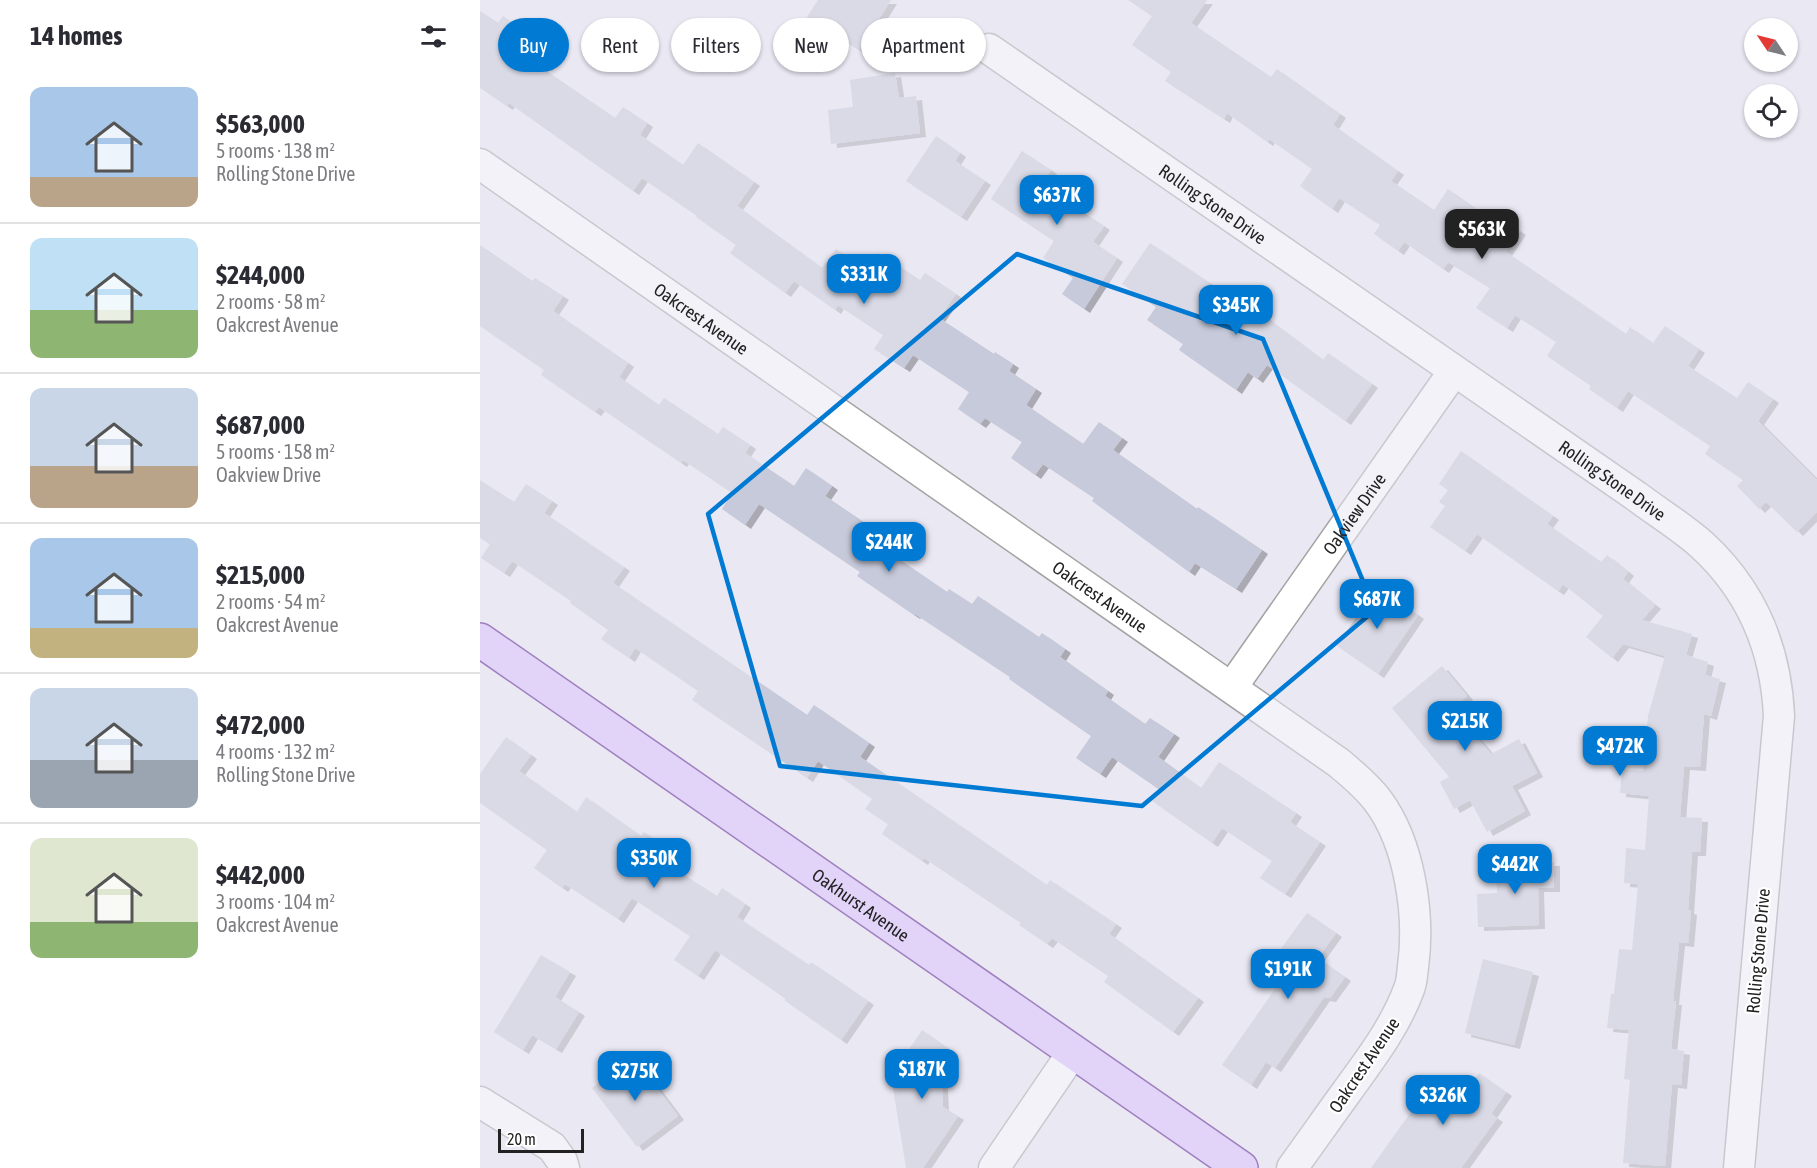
<!DOCTYPE html>
<html lang="en">
<head>
<meta charset="utf-8">
<style>
	body { margin:0; font-family:"Asap Condensed",sans-serif; background:#f2f2f3; color:#2b2b33; height:100vh; display:flex; flex-direction:column; font-size:22px; white-space:nowrap }
	* { box-sizing:border-box; margin:0 }
	p { font-size:20px; color:#7c7c81 }
	.icon { flex:none; width:33px; height:33px; fill:none; stroke:currentColor; stroke-width:2; stroke-linecap:round; stroke-linejoin:round }
	.map { position:relative; flex:1; overflow:hidden }
	.side { display:flex; flex-direction:column; background:#fff; width:480px }
	.side>* { flex:none }
	.hud { position:absolute; left:18px; top:18px; width:570px; height:54px; display:flex; gap:12px }
	.needle { width:39px; rotate:305deg }
	.tools { position:absolute; left:1264px; top:18px; display:grid; gap:12px }
	.tools a { display:grid; place-items:center; width:54px; height:54px; border-radius:50%; background:#fff; box-shadow:0 2px 4px #0004; font-size:30px }
	.scale { position:absolute; left:18px; bottom:15px; width:86px; box-sizing:border-box; padding-left:6px; border:3px solid #222; border-top:0; font-size:16px; line-height:21px; white-space:nowrap; color:#222; -webkit-text-stroke:4px #fff; paint-order:stroke }
	.price { position:absolute; translate:-50% -51px; padding:0 14px; border-radius:12px; background:#007ad3; color:#fff; font-size:20px; line-height:39px; filter:drop-shadow(0 2px 3px #0008) }
	.price::after { content:''; position:absolute; left:50%; top:36px; width:18px; height:14px; margin-left:-9px; background:inherit; clip-path:polygon(0 0,100% 0,50% 100%) }
	.price.selected { background:#222; color:#fff }
	ul { padding:0; list-style:none }
	li { display:flex; align-items:center; gap:18px; height:150px; padding:0 30px }
	li+li { border-top:2px solid #e1e1e2 }
	li span { display:grid; place-items:center; flex:none; width:168px; height:120px; border-radius:12px; color:#555 }
	li>.icon { margin-inline-start:auto }
	span .icon { width:72px; height:72px; fill:#fffc; stroke-width:1 }
	li b { font-size:26px }
	h2 { display:flex; justify-content:space-between; align-items:center; height:72px; padding:0 30px; font-size:26px }
	.tag { padding:0 21px; border-radius:27px; background:#fff; box-shadow:0 2px 4px #0004; font-size:21px; line-height:54px }
	.tag.selected { background:#007ad3; color:#fff }
	main { display:flex; flex:1; min-height:0 }
	.map>svg:first-child { display:block }
</style>
</head>
<body>
<main>
<section class="side">
<h2>14 homes<svg class="icon" aria-label="filters" viewBox="0 0 24 24"><path d="M4 7h16M4 17h16"/><circle cx="9" cy="7" r="2"/><circle cx="15" cy="17" r="2"/></svg></h2>
<ul>
<li><span style="background:linear-gradient(#a9c7e8 75%,#b9a48a 0)"><svg class="icon" aria-label="home" viewBox="0 0 24 24"><path d="M3 11l9-7 9 7M6 9v11h12V9"/></svg></span><div><b>$563,000</b><p>5 rooms · 138 m²</p><p>Rolling Stone Drive</p></div></li>
<li><span style="background:linear-gradient(#bfe0f5 60%,#8fb573 0)"><svg class="icon" aria-label="home" viewBox="0 0 24 24"><path d="M3 11l9-7 9 7M6 9v11h12V9"/></svg></span><div><b>$244,000</b><p>2 rooms · 58 m²</p><p>Oakcrest Avenue</p></div></li>
<li><span style="background:linear-gradient(#c9d6e8 65%,#b9a48a 0)"><svg class="icon" aria-label="home" viewBox="0 0 24 24"><path d="M3 11l9-7 9 7M6 9v11h12V9"/></svg></span><div><b>$687,000</b><p>5 rooms · 158 m²</p><p>Oakview Drive</p></div></li>
<li><span style="background:linear-gradient(#a9c7e8 75%,#c2b280 0)"><svg class="icon" aria-label="home" viewBox="0 0 24 24"><path d="M3 11l9-7 9 7M6 9v11h12V9"/></svg></span><div><b>$215,000</b><p>2 rooms · 54 m²</p><p>Oakcrest Avenue</p></div></li>
<li><span style="background:linear-gradient(#c9d6e8 60%,#9aa5b1 0)"><svg class="icon" aria-label="home" viewBox="0 0 24 24"><path d="M3 11l9-7 9 7M6 9v11h12V9"/></svg></span><div><b>$472,000</b><p>4 rooms · 132 m²</p><p>Rolling Stone Drive</p></div></li>
<li><span style="background:linear-gradient(#dfe7d0 70%,#8fb573 0)"><svg class="icon" aria-label="home" viewBox="0 0 24 24"><path d="M3 11l9-7 9 7M6 9v11h12V9"/></svg></span><div><b>$442,000</b><p>3 rooms · 104 m²</p><p>Oakcrest Avenue</p></div></li>
</ul>
</section>
<div class="map">
<svg width="1337" height="1168" viewBox="0 0 1337 1168">
	<defs>
		<filter id="shadow"><feDropShadow dx="6" dy="4" stdDeviation="0" flood-color="#0004"/></filter>
	</defs>
	<rect width="100%" height="100%" fill="#e9e8f3"/>
	<path fill="#c7cada" filter="url(#shadow)" d="M 338,0 L 411,0 L 379,50 L 327,17 Z
		M 648,0 L 727,0 L 711,23 L 791,77 L 797,69 L 860,114 L 853,125 L 918,171 L 911,181 L 954,210 L 968,189 L 1018,224 L 1022,219 L 1040,231 L 1026,252 L 1146,334 L 1150,327 L 1173,343 L 1185,326 L 1219,349 L 1208,366 L 1257,398 L 1268,382 L 1293,399 L 1278,421 L 1337,480 L 1337,512 L 1317,532 L 1286,502 L 1279,509 L 1257,486 L 1263,480 L 1225,454 L 1230,446 L 1148,391 L 1137,408 L 1109,389 L 1111,386 L 1067,356 L 1076,342 L 1035,315 L 1027,328 L 996,308 L 1010,288 L 968,262 L 963,269 L 924,242 L 918,251 L 894,234 L 900,225 L 859,198 L 852,209 L 820,186 L 832,169 L 789,139 L 787,142 L 747,113 L 744,119 L 685,81 L 691,72 L 652,45 L 672,16 Z
		M 0,11 L 18,23 L 23,16 L 68,47 L 56,64 L 135,118 L 143,107 L 167,123 L 160,135 L 203,165 L 218,143 L 274,182 L 257,206 L 342,268 L 356,249 L 387,270 L 399,253 L 440,280 L 445,273 L 476,294 L 459,318 L 514,354 L 515,352 L 533,364 L 529,371 L 556,389 L 546,405 L 603,444 L 619,422 L 642,438 L 633,450 L 717,509 L 718,507 L 782,550 L 756,589 L 715,563 L 709,572 L 612,501 L 614,498 L 563,464 L 555,475 L 531,458 L 542,442 L 505,418 L 500,424 L 478,409 L 489,392 L 433,355 L 424,368 L 394,349 L 403,335 L 358,305 L 355,310 L 314,281 L 305,293 L 250,253 L 256,245 L 216,217 L 217,216 L 162,178 L 153,191 L 29,103 L 27,106 L 0,88 Z
		M 415,73 L 419,98 L 436,96 L 440,133 L 351,144 L 348,110 L 373,107 L 370,80 Z
		M 456,136 L 480,153 L 475,161 L 505,181 L 481,217 L 426,181 Z
		M 542,151 L 571,170 L 567,176 L 590,191 L 585,200 L 624,226 L 613,242 L 637,258 L 604,309 L 582,294 L 593,278 L 563,258 L 574,241 L 511,199 Z
		M 670,243 L 730,283 L 727,288 L 777,323 L 783,315 L 843,360 L 848,353 L 892,384 L 865,421 L 787,365 L 777,379 L 768,372 L 756,390 L 699,350 L 703,344 L 667,320 L 676,307 L 642,284 Z
		M 0,245 L 52,281 L 55,278 L 83,296 L 73,311 L 148,363 L 139,377 L 179,405 L 184,398 L 238,434 L 243,427 L 270,445 L 265,453 L 314,486 L 326,468 L 352,486 L 345,496 L 391,527 L 385,536 L 467,592 L 469,589 L 492,604 L 498,596 L 559,637 L 562,633 L 585,649 L 580,657 L 628,691 L 625,696 L 665,724 L 670,718 L 694,734 L 678,757 L 721,788 L 739,762 L 816,813 L 810,822 L 840,842 L 805,894 L 780,878 L 792,861 L 742,828 L 732,843 L 672,801 L 680,790 L 632,757 L 620,774 L 596,758 L 611,736 L 529,679 L 530,677 L 435,614 L 434,615 L 377,576 L 380,572 L 279,504 L 265,525 L 242,509 L 252,493 L 203,460 L 201,463 L 119,407 L 115,412 L 61,375 L 64,370 L 0,326 Z
		M 981,451 L 1073,516 L 1067,524 L 1121,562 L 1127,555 L 1148,572 L 1143,579 L 1175,605 L 1162,620 L 1212,634 L 1206,655 L 1228,662 L 1225,675 L 1240,679 L 1231,716 L 1224,714 L 1220,767 L 1204,766 L 1200,817 L 1222,818 L 1220,852 L 1212,852 L 1208,910 L 1211,911 L 1208,943 L 1199,942 L 1193,1001 L 1196,1001 L 1191,1049 L 1204,1051 L 1201,1085 L 1192,1084 L 1185,1166 L 1143,1163 L 1150,1080 L 1144,1079 L 1149,1030 L 1127,1028 L 1131,994 L 1134,994 L 1139,949 L 1152,950 L 1158,884 L 1144,883 L 1146,848 L 1165,850 L 1169,796 L 1140,793 L 1142,769 L 1163,771 L 1168,716 L 1185,656 L 1143,644 L 1132,658 L 1106,637 L 1123,616 L 1083,584 L 1078,591 L 997,534 L 985,551 L 950,527 L 965,506 L 959,502 L 968,490 L 959,484 Z
		M 0,480 L 34,502 L 46,484 L 72,501 L 64,513 L 144,567 L 133,583 L 327,715 L 334,705 L 389,743 L 380,757 L 567,885 L 570,880 L 636,924 L 629,934 L 718,998 L 693,1032 L 624,982 L 628,976 L 572,938 L 567,944 L 539,925 L 541,923 L 444,858 L 442,861 L 402,834 L 408,824 L 385,809 L 392,799 L 338,761 L 327,778 L 212,700 L 218,691 L 155,648 L 149,658 L 121,639 L 128,630 L 90,603 L 91,601 L 32,561 L 24,573 L 1,558 L 10,544 L 0,538 Z
		M 897,586 L 938,615 L 898,674 L 857,646 Z
		M 962,666 L 987,696 L 972,708 L 1011,754 L 1039,739 L 1057,773 L 1032,786 L 1045,811 L 1007,832 L 990,800 L 974,809 L 960,782 L 969,777 L 912,708 Z
		M 26,737 L 51,755 L 39,771 L 97,812 L 106,797 L 161,836 L 164,832 L 186,846 L 178,858 L 237,896 L 242,888 L 265,904 L 257,917 L 329,965 L 331,962 L 388,1001 L 361,1040 L 304,1000 L 306,999 L 235,950 L 218,976 L 194,960 L 210,936 L 152,898 L 138,919 L 85,884 L 82,888 L 54,868 L 67,850 L 0,803 L 0,774 Z
		M 1074,862 L 1074,888 L 1058,888 L 1059,925 L 998,927 L 997,894 L 1017,893 L 1016,863 Z
		M 827,913 L 856,933 L 838,958 L 865,977 L 850,998 L 844,997 L 795,1068 L 786,1062 L 771,1085 L 742,1065 L 804,976 L 789,965 Z
		M 61,955 L 90,972 L 75,997 L 99,1012 L 76,1049 L 52,1035 L 43,1050 L 14,1032 Z
		M 1003,959 L 1053,972 L 1034,1045 L 985,1033 Z
		M 442,1030 L 472,1051 L 461,1067 L 463,1107 L 478,1116 L 443,1168 L 426,1168 L 411,1076 Z
		M 153,1056 L 198,1116 L 157,1147 L 112,1088 Z
		M 999,1073 L 1026,1092 L 1011,1114 L 1017,1118 L 981,1168 L 891,1168 L 933,1109 L 930,1107 L 951,1078 L 967,1090 L 974,1079 L 988,1089 Z"/>
	<g fill="none" stroke-linecap="round" stroke-linejoin="round">
		<g stroke="#a3a3a3" stroke-width="33">
			<g id="street">
				<path id="s1" d="M 509,49 L 1156,496 C 1177,512 1202,527 1222,545 C 1272,591 1296,649 1299,716 L 1259,1168"/>
				<path id="s2" d="M 0,164 L 859,763 C 873,775 887,786 898,801 C 930,844 940,915 933,967 C 932,974 932,982 929,989 C 915,1027 891,1058 868,1090 C 849,1116 831,1142 812,1168"/>
				<path id="s3" d="M 752,687 L 974,371"/>
				<path d="M 0,1102 L 72,1147 L 82,1161 L 84,1168"/>
				<path d="M 514,1168 L 593,1052"/>
			</g>
		</g>
		<g stroke="#450081" stroke-width="36">
			<g id="secondary">
				<path id="s4" d="M 0,640 L 761,1168"/>
			</g>
		</g>
		<use href="#street" stroke="#fff" stroke-width="30"/>
		<use href="#secondary" stroke="#dabaff" stroke-width="33"/>
	</g>
	<path d="M0 0H1337V1168H0ZM 537,254 L 783,339 L 895,610 L 662,806 L 300,766 L 228,514 Z" fill="#e9e8f3" fill-opacity=".55" fill-rule="evenodd"/>
	<path fill="none" stroke="#007ad3" stroke-width="4.5" stroke-linejoin="round" d="M 537,254 L 783,339 L 895,610 L 662,806 L 300,766 L 228,514 Z"/>
	<g text-anchor="middle" dominant-baseline="central" stroke-width="4.5" stroke-linejoin="round" paint-order="stroke">
		<g font-size="18" fill="#222" stroke="#fff">
			<text stroke="none"><textPath href="#s1" startOffset="272">Rolling Stone Drive</textPath></text>
			<text stroke="none"><textPath href="#s2" startOffset="270">Oakcrest Avenue</textPath></text>
			<text stroke="none"><textPath href="#s1" startOffset="758">Rolling Stone Drive</textPath></text>
			<text stroke="none"><textPath href="#s3" startOffset="212">Oakview Drive</textPath></text>
			<text stroke="none"><textPath href="#s2" startOffset="756">Oakcrest Avenue</textPath></text>
			<text stroke="none"><textPath href="#s4" startOffset="464">Oakhurst Avenue</textPath></text>
			<text transform="translate(1278 951) rotate(-85)">Rolling Stone Drive</text>
			<text transform="translate(884 1065) rotate(-56)">Oakcrest Avenue</text>
		</g>
	</g>
</svg>
<div class="tools">
<a><svg class="needle" viewBox="-14 -14 28 28"><path d="M0-13l5 13h-10z" fill="#e53935"/><path d="M0 13l5-13h-10z" fill="#7c7c81"/></svg></a>
<a><svg class="icon" aria-label="locate" viewBox="0 0 24 24"><circle cx="12" cy="12" r="6"/><path d="M12 2v4M12 18v4M2 12h4M18 12h4"/></svg></a>
</div>
<div class="scale">20 m</div>
<b class="price" style="left:577px;top:226px">$637K</b>
<b class="price selected" style="left:1002px;top:260px">$563K</b>
<b class="price" style="left:384px;top:305px">$331K</b>
<b class="price" style="left:756px;top:336px">$345K</b>
<b class="price" style="left:409px;top:573px">$244K</b>
<b class="price" style="left:897px;top:630px">$687K</b>
<b class="price" style="left:985px;top:752px">$215K</b>
<b class="price" style="left:1140px;top:777px">$472K</b>
<b class="price" style="left:174px;top:889px">$350K</b>
<b class="price" style="left:1035px;top:895px">$442K</b>
<b class="price" style="left:808px;top:1000px">$191K</b>
<b class="price" style="left:442px;top:1100px">$187K</b>
<b class="price" style="left:155px;top:1102px">$275K</b>
<b class="price" style="left:963px;top:1126px">$326K</b>
<div class="hud">
<a class="tag selected">Buy</a>
<a class="tag">Rent</a>
<a class="tag">Filters</a>
<a class="tag">New</a>
<a class="tag">Apartment</a>
</div>
</div>
</main>
</body>
</html>
